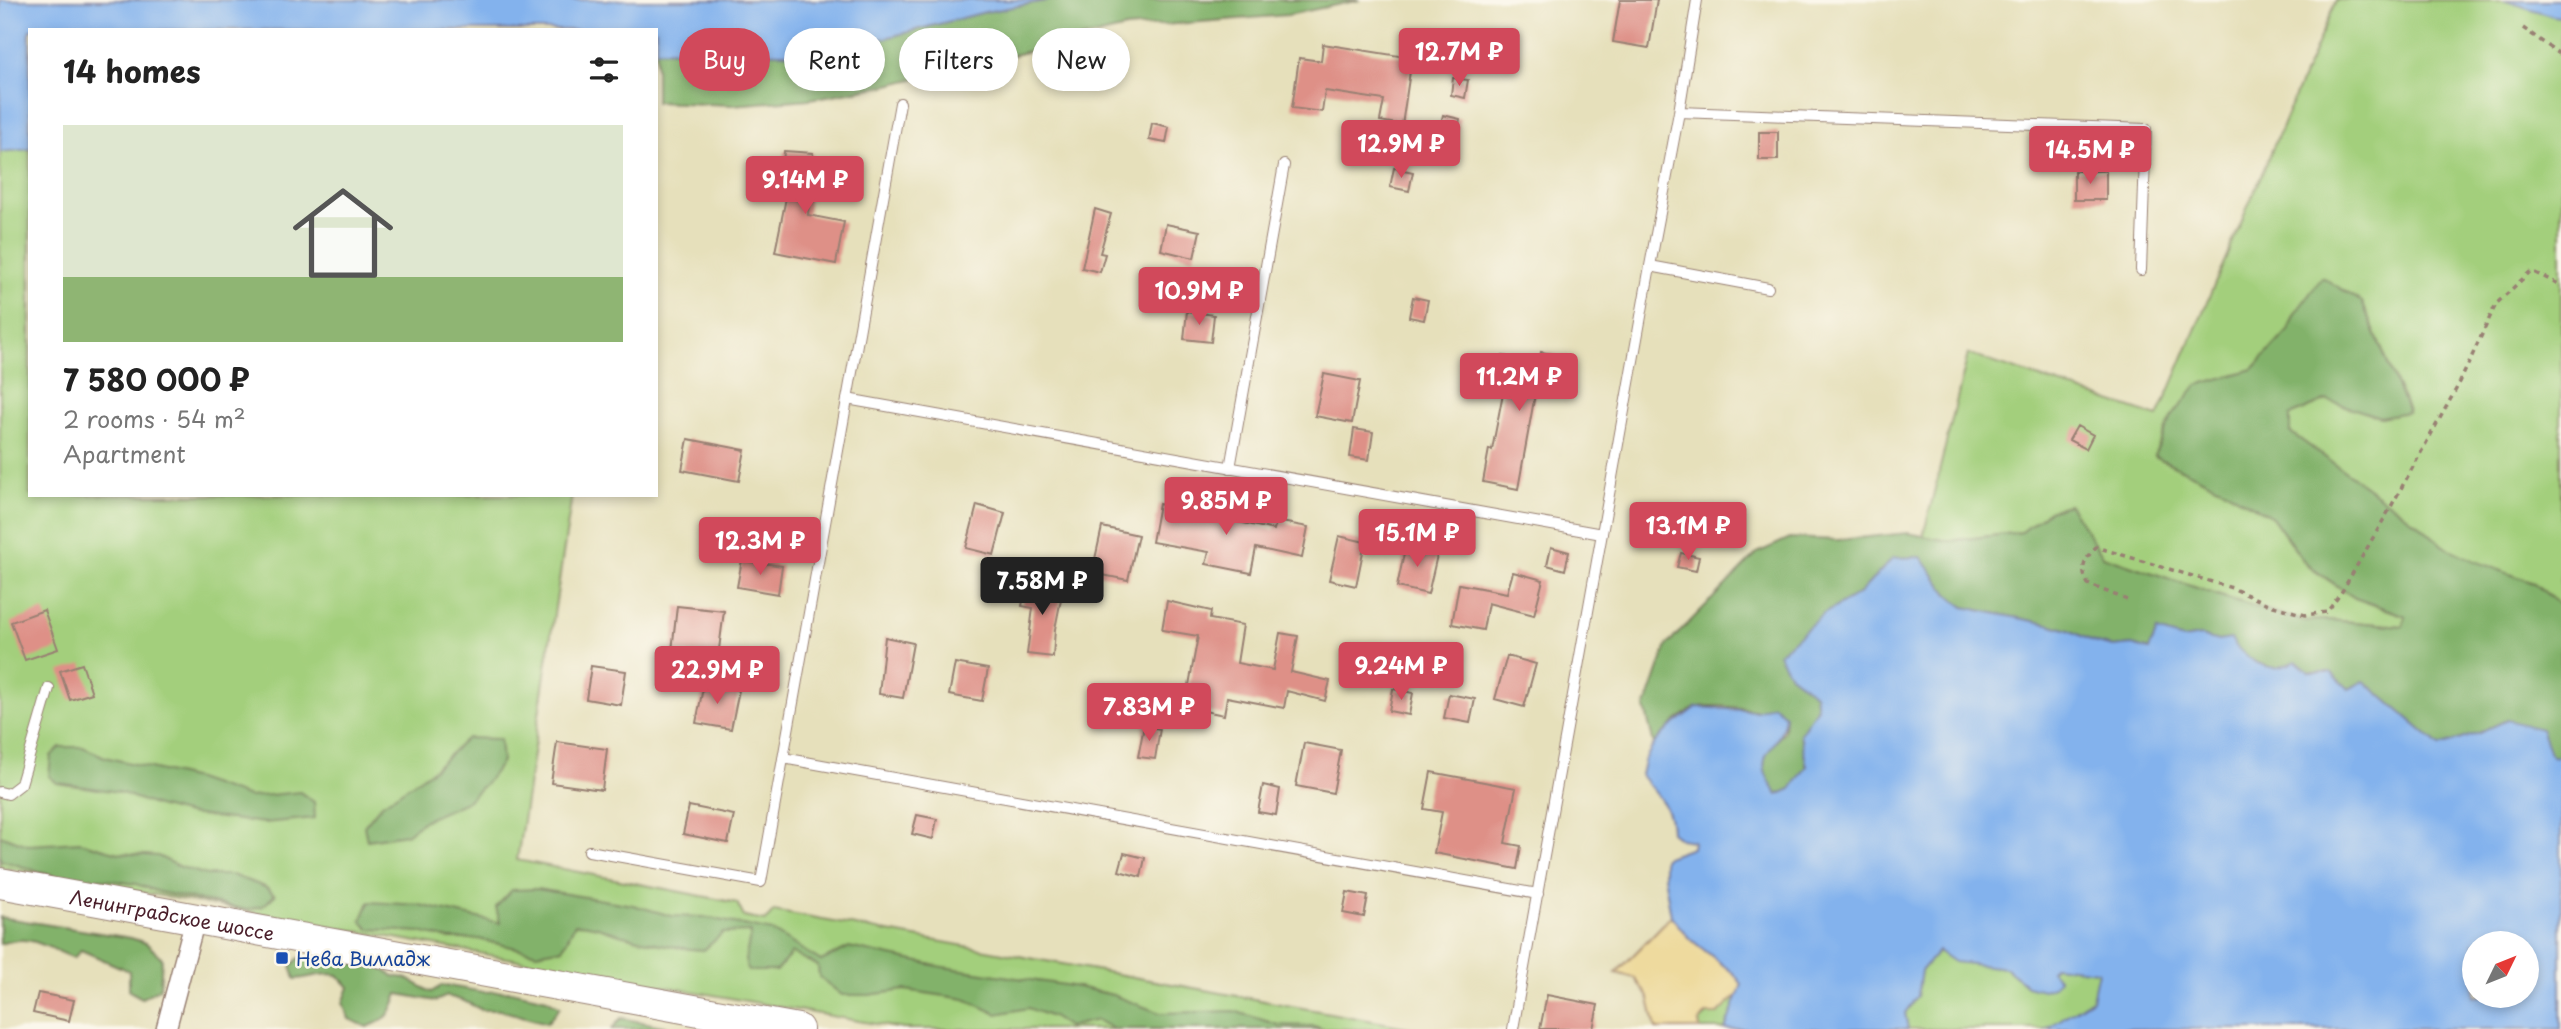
<!DOCTYPE html>
<html lang="en">
<head>
<meta charset="utf-8">
<style>
	body { margin:0; font-family:"Playpen Sans",sans-serif; background:#f6f6f6; color:#222; height:100vh; display:flex; flex-direction:column; font-size:26px; white-space:nowrap }
	* { box-sizing:border-box; margin:0 }
	p { font-size:23px; color:#767676 }
	.icon { flex:none; width:38px; height:38px; fill:none; stroke:currentColor; stroke-width:2; stroke-linecap:round; stroke-linejoin:round }
	.map { position:relative; flex:1; overflow:hidden }
	.details { position:absolute; left:28px; top:28px; width:630px; height:469px; display:flex; flex-direction:column; background:#fff; border-radius:0px; box-shadow:0 4px 10px #0003 }
	.details>* { flex:none }
	.hud { position:absolute; left:679px; top:28px; width:665px; height:63px; display:flex; gap:14px }
	.needle { width:46px; rotate:47deg }
	.tools { position:absolute; left:2462px; top:931px; display:grid; gap:14px }
	.tools a { display:grid; place-items:center; width:77px; height:77px; border-radius:50%; background:#fff; box-shadow:0 4px 10px #0003; font-size:35px }
	.price { position:absolute; translate:-50% -60px; padding:0 16px; border-radius:7px; background:#d1495b; color:#fff; font-size:23px; line-height:46px; filter:drop-shadow(0 2px 4px #0008) }
	.price::after { content:''; position:absolute; left:50%; top:42px; width:21px; height:16px; margin-left:-10px; background:inherit; clip-path:polygon(0 0,100% 0,50% 100%) }
	.price.selected { background:#222; color:#fff }
	ul { padding:0; list-style:none }
	li { display:grid; align-content:center; gap:14px; height:371px; padding:0 35px }
	li+li { border-top:2px solid #e0e0e0 }
	li span { display:grid; place-items:center; height:217px; border-radius:0px; color:#555 }
	li>.icon { margin-inline-start:auto }
	span .icon { width:126px; height:126px; fill:#fffc; stroke-width:1 }
	li b { font-size:30px }
	h2 { display:flex; justify-content:space-between; align-items:center; height:84px; padding:0 35px; font-size:30px }
	.chip { padding:0 24px; border-radius:32px; background:#fff; box-shadow:0 4px 10px #0003; font-size:24px; line-height:63px }
	.chip.selected { background:#d1495b; color:#fff }
	.map>svg:first-child { display:block }
</style>
</head>
<body>
<div class="map">
<svg width="2561" height="1029" viewBox="0 0 2561 1029">
	<rect width="100%" height="100%" fill="#fbf7ec"/>
	<filter id="ink" filterUnits="userSpaceOnUse"><feTurbulence type="fractalNoise" baseFrequency=".0143" numOctaves="2"/><feDisplacementMap in="SourceGraphic" scale="14" xChannelSelector="R" yChannelSelector="G"/><feConvolveMatrix kernelMatrix="1 2 1 2 8 2 1 2 1" color-interpolation-filters="sRGB"/></filter>
	<filter id="wash" filterUnits="userSpaceOnUse"><feTurbulence type="fractalNoise" baseFrequency=".00686" numOctaves="4" result="noise"/><feDisplacementMap in="SourceGraphic" scale="28" xChannelSelector="R" yChannelSelector="G"/><feGaussianBlur stdDeviation="1.57" result="paint"/><feColorMatrix in="noise" values="0 0 0 0 0 0 0 0 0 0 0 0 0 0 0 0 0 1.4 0 .05"/><feComposite in="paint" operator="in"/></filter>
	<g filter="url(#wash)">
		<rect width="100%" height="100%" fill="#e6e0bb"/>
		<path fill="#a3cf7b" stroke="#767753" stroke-width="2" d="M 2336,0 L 2503,0 L 2561,17 L 2561,606 L 2443,546 L 2422,527 L 2290,432 L 2290,416 L 2327,400 L 2380,417 L 2408,411 L 2362,302 L 2294,315 L 2288,331 L 2253,370 L 2197,385 L 2225,490 L 2272,517 L 2306,565 L 2355,598 L 2406,616 L 2403,626 L 2328,620 L 2303,621 L 2226,598 L 2103,556 L 2068,505 L 2049,511 L 2022,532 L 1949,541 L 1923,537 L 1968,354 L 2158,417 Z
			M 30,149 L 30,495 L 572,495 L 517,860 L 737,903 L 744,917 L 765,921 L 774,911 L 1417,1029 L 903,1029 L 0,867 L 0,152 Z
			M 1938,951 L 1967,963 L 2006,968 L 2027,986 L 2055,966 L 2099,971 L 2093,999 L 2046,1029 L 1908,1029 L 1905,1013 L 1917,996 L 1921,971 Z
			M 1741,992 L 1725,1029 L 1700,1029 L 1699,1023 L 1707,1014 L 1718,1014 Z"/>
		<path fill="#82b26b" stroke="#66684b" stroke-width="2" d="M 1050,0 L 1360,0 L 1288,15 L 1126,28 L 888,85 L 810,99 L 732,105 L 656,102 L 656,50 L 824,54 L 985,12 Z
			M 2322,277 L 2362,302 L 2408,412 L 2380,417 L 2327,400 L 2290,416 L 2290,432 L 2422,527 L 2443,546 L 2475,561 L 2534,583 L 2561,606 L 2561,757 L 2551,757 L 2507,720 L 2479,733 L 2440,746 L 2364,681 L 2349,689 L 2331,672 C 2303,672 2264,672 2241,653 C 2237,650 2234,644 2231,639 L 2218,641 L 2201,636 L 2183,639 L 2157,631 L 2149,650 L 2132,645 L 2113,647 L 2096,643 L 2069,630 L 2048,624 L 1964,607 L 1948,594 L 1921,557 L 1893,558 L 1860,593 L 1822,615 L 1790,675 L 1815,694 L 1817,709 L 1800,734 L 1807,766 L 1791,789 L 1778,795 L 1765,777 L 1764,756 L 1784,731 L 1785,715 C 1768,712 1710,702 1696,708 C 1680,715 1665,731 1654,744 L 1645,708 L 1667,645 L 1757,553 L 1790,538 L 1838,540 L 1908,533 L 1949,541 L 2022,532 L 2049,511 L 2069,505 L 2103,556 L 2226,598 L 2303,621 L 2328,620 L 2403,626 L 2406,616 L 2355,598 L 2306,564 L 2272,517 L 2225,490 L 2154,456 L 2171,418 L 2197,385 L 2253,369 L 2288,331 L 2294,315 Z
			M 467,738 L 500,739 L 502,762 L 487,782 L 466,802 L 425,820 L 406,834 L 367,840 L 364,826 L 381,805 L 434,769 Z
			M 60,747 L 83,747 L 105,757 L 196,779 L 249,797 L 300,792 L 314,802 L 315,818 L 264,823 L 188,814 L 157,806 L 119,792 L 57,783 L 49,776 L 51,756 Z
			M 0,835 L 28,845 L 80,842 L 119,853 L 158,856 L 178,866 L 207,875 L 232,875 L 265,887 L 275,895 L 263,906 L 247,910 L 159,892 L 136,884 L 100,879 L 64,879 L 0,860 Z
			M 537,889 L 633,905 L 672,916 L 704,917 L 772,931 L 821,961 L 849,947 L 943,967 L 1078,987 L 1113,995 L 1160,1013 L 1234,1011 L 1279,1025 L 1314,1026 L 1322,1029 L 1113,1029 L 1097,1020 L 1068,1027 L 1052,1017 L 1028,1008 L 997,1014 L 965,999 L 905,990 L 869,995 L 842,995 L 819,977 L 818,966 L 792,953 L 776,971 L 748,971 L 745,960 L 751,932 L 723,933 L 704,950 C 677,949 649,942 623,935 C 606,930 593,924 575,924 L 563,948 L 537,953 L 478,939 L 450,939 L 419,932 L 369,929 L 361,921 L 369,902 L 420,905 L 500,923 L 496,907 L 512,890 Z
			M 0,917 L 131,938 L 146,943 L 162,958 L 160,988 L 142,998 L 129,991 L 129,971 L 81,950 L 74,958 C 44,947 32,933 0,944 Z
			M 299,958 L 326,959 L 348,963 L 367,963 L 380,967 L 393,976 L 406,978 L 431,992 L 443,985 L 483,992 L 511,991 L 547,999 L 560,1007 L 547,1023 L 500,1010 L 482,1010 L 464,1001 L 447,996 L 436,1001 L 398,994 C 390,1015 389,1019 367,1027 L 349,1019 L 343,1003 L 349,987 L 338,975 C 323,972 311,978 295,979 L 291,966 Z
			M 621,1018 L 678,1029 L 612,1029 Z"/>
		<path fill="#eeda9e" stroke="#9c7c64" stroke-width="2" d="M 1671,916 L 1689,938 L 1734,973 L 1743,984 L 1741,992 L 1718,1014 L 1706,1014 L 1699,1023 L 1700,1029 L 1656,1029 L 1649,999 L 1635,978 L 1616,973 Z"/>
		<path fill="#83b2ed" stroke="#66688c" stroke-width="2" fill-rule="evenodd" d="M 0,0 L 1050,0 L 985,12 L 824,54 L 656,50 L 656,30 L 30,30 L 30,149 L 0,152 Z
			M 2503,0 L 2561,0 L 2561,17 L 2553,16 Z
			M 1921,557 L 1948,594 L 1964,607 L 2048,624 L 2069,630 L 2096,643 L 2113,647 L 2132,645 L 2149,650 L 2157,631 L 2183,639 L 2201,636 L 2218,641 L 2231,639 C 2241,654 2260,670 2280,667 C 2285,666 2291,663 2296,661 L 2309,672 L 2331,672 L 2349,689 L 2364,681 L 2440,746 L 2479,733 L 2507,720 L 2541,729 L 2551,756 L 2561,757 L 2561,1029 L 2046,1029 L 2092,999 L 2098,971 L 2055,966 L 2051,970 L 2059,979 L 2053,987 L 2043,990 L 2027,986 L 2006,968 L 1954,962 L 1938,951 L 1921,971 L 1917,996 L 1905,1013 L 1908,1029 L 1725,1029 L 1742,984 L 1733,973 L 1689,938 L 1671,916 L 1664,876 L 1664,858 L 1692,848 L 1693,841 L 1680,839 L 1671,832 C 1670,803 1657,797 1641,775 L 1644,761 L 1654,744 L 1669,728 L 1697,707 L 1757,711 L 1773,705 L 1785,715 C 1781,755 1745,749 1778,795 L 1791,789 L 1807,766 L 1800,734 L 1817,708 L 1815,694 L 1790,675 L 1778,654 L 1822,615 L 1860,593 L 1893,558 ZM 2527,943 L 2527,996 L 2474,996 L 2474,943 Z"/>
		<g id="blocks">
			<path fill="#de9087" d="M 1620,0 L 1657,0 L 1649,48 L 1613,42 Z
				M 1323,44 L 1412,58 L 1402,125 L 1380,121 L 1384,100 L 1325,91 L 1322,112 L 1292,108 L 1299,58 L 1321,61 Z
				M 1453,78 L 1468,80 L 1465,98 L 1451,95 Z
				M 1443,115 L 1460,119 L 1457,136 L 1439,132 Z
				M 1152,123 L 1169,127 L 1166,143 L 1149,140 Z
				M 1759,132 L 1778,132 L 1778,160 L 1759,160 Z
				M 784,151 L 813,153 L 808,215 L 844,222 L 836,264 L 775,252 L 788,188 L 781,188 Z
				M 1394,168 L 1413,172 L 1409,191 L 1390,187 Z
				M 2074,171 L 2106,171 L 2106,200 L 2074,200 Z
				M 1095,209 L 1111,214 L 1100,253 L 1105,254 L 1100,272 L 1082,268 Z
				M 1166,224 L 1200,231 L 1194,258 L 1161,250 Z
				M 1413,297 L 1428,300 L 1424,320 L 1409,317 Z
				M 1187,311 L 1214,315 L 1211,342 L 1184,339 Z
				M 1541,352 L 1569,357 L 1564,388 L 1537,383 L 1518,489 L 1483,482 L 1489,449 L 1492,450 L 1504,388 L 1496,386 L 1503,356 L 1539,364 Z
				M 1324,374 L 1360,381 L 1352,423 L 1315,416 Z
				M 2077,426 L 2093,435 L 2086,449 L 2069,440 Z
				M 1354,429 L 1373,432 L 1369,460 L 1350,457 Z
				M 688,439 L 745,450 L 739,481 L 682,470 Z
				M 1159,504 L 1274,530 L 1276,521 L 1308,527 L 1302,558 L 1256,548 L 1251,573 L 1206,564 L 1209,552 L 1152,542 Z
				M 977,505 L 1005,513 L 994,555 L 966,548 Z
				M 1102,527 L 1138,535 L 1128,580 L 1092,573 Z
				M 1339,536 L 1365,542 L 1356,586 L 1329,580 Z
				M 1406,544 L 1438,551 L 1428,594 L 1397,587 Z
				M 1551,547 L 1569,552 L 1565,570 L 1547,565 Z
				M 1681,553 L 1699,557 L 1696,571 L 1677,567 Z
				M 742,560 L 782,566 L 778,594 L 737,587 Z
				M 1513,572 L 1543,580 L 1534,615 L 1488,603 L 1483,630 L 1452,624 L 1459,584 L 1507,593 Z
				M 1027,582 L 1063,589 L 1055,629 L 1053,657 L 1027,654 L 1033,608 L 1022,606 Z
				M 1167,601 L 1211,611 L 1210,619 L 1243,625 L 1237,663 L 1273,670 L 1280,633 L 1298,636 L 1291,672 L 1330,681 L 1325,701 L 1287,691 L 1284,708 L 1227,697 L 1224,715 L 1185,707 L 1198,636 L 1162,630 Z
				M 677,606 L 724,611 L 718,657 L 672,651 Z
				M 44,610 L 58,649 L 25,660 L 11,622 Z
				M 885,637 L 913,643 L 903,698 L 879,694 Z
				M 1507,656 L 1536,664 L 1524,707 L 1495,699 Z
				M 955,663 L 988,669 L 982,701 L 949,695 Z
				M 82,664 L 92,693 L 70,700 L 60,671 Z
				M 591,666 L 626,671 L 621,705 L 586,699 Z
				M 704,683 L 739,690 L 731,729 L 696,723 Z
				M 1393,689 L 1413,693 L 1409,715 L 1389,711 Z
				M 1449,694 L 1475,699 L 1470,723 L 1444,718 Z
				M 1144,726 L 1160,729 L 1155,759 L 1138,757 Z
				M 557,742 L 607,749 L 602,790 L 551,783 Z
				M 1304,743 L 1341,750 L 1333,793 L 1296,786 Z
				M 1431,772 L 1516,788 L 1505,843 L 1521,846 L 1517,869 L 1434,853 L 1442,812 L 1424,809 Z
				M 1263,785 L 1280,789 L 1276,815 L 1258,812 Z
				M 689,806 L 734,815 L 728,843 L 683,834 Z
				M 917,815 L 937,819 L 933,839 L 912,834 Z
				M 1124,853 L 1145,858 L 1141,877 L 1119,871 Z
				M 1347,892 L 1368,896 L 1364,917 L 1343,913 Z
				M 38,993 L 74,1000 L 69,1021 L 33,1013 Z
				M 1547,995 L 1598,1005 L 1593,1029 L 1540,1029 Z"/>
		</g>
	</g>
	<g filter="url(#ink)">
		<use href="#blocks" fill-opacity="0" stroke="#988073" stroke-width="2"/>
		<g fill="none" stroke-linecap="round" stroke-linejoin="round">
			<g stroke="#988073" stroke-width="12">
				<path id="lane" d="M 1679,112 L 2146,129 L 2141,270
					M 1650,266 L 1768,288
					M 847,399 L 1602,534
					M 1230,468 L 1284,165
					M 783,758 L 1538,894
					M 0,792 L 8,794 L 21,784 L 49,688
					M 589,851 L 761,882 L 900,103
					M 1513,1029 L 1650,266 L 1679,112 L 1697,0"/>
			</g>
			<g stroke="#988073" stroke-width="22">
				<path id="street" d="M 166,1029 L 195,920"/>
			</g>
			<g stroke="#988073" stroke-width="32">
				<g id="primary">
					<path id="s1" d="M 0,883 L 798,1029"/>
				</g>
			</g>
			<path stroke="#988073" stroke-width="3.5" stroke-dasharray="5 5" stroke-linecap="butt" d="M 2523,28 L 2561,55
				M 2127,600 L 2088,584 C 2079,568 2085,559 2096,547 L 2232,588 L 2270,605 L 2305,615 L 2327,612 L 2341,593 L 2388,512 L 2460,382 L 2496,304 L 2531,271 L 2561,285"/>
			<use href="#lane" stroke="#fff" stroke-width="10"/>
			<use href="#street" stroke="#fff" stroke-width="19"/>
			<use href="#primary" stroke="#fff" stroke-width="30"/>
		</g>
	</g>
	<rect fill="#1a4fb4" stroke="#fbf7ec" stroke-width="2.5" x="275" y="951" width="14" height="14" rx="3.5"/>
	<g text-anchor="middle" dominant-baseline="central" stroke-width="5" stroke-linejoin="round" paint-order="stroke">
		<g font-size="19" fill="#4a1f2b" stroke="#fbf7ec">
			<text stroke="none"><textPath href="#s1" startOffset="175">Ленинградское шоссе</textPath></text>
		</g>
		<g font-size="19" fill="#164399" stroke="#fbf7ec" text-anchor="start">
			<text x="296" y="958">Нева Вилладж</text>
		</g>
	</g>
</svg>
<div class="tools">
<a><svg class="needle" viewBox="-14 -14 28 28"><path d="M0-13l5 13h-10z" fill="#e53935"/><path d="M0 13l5-13h-10z" fill="#767676"/></svg></a>
</div>
<b class="price" style="left:1459px;top:88px">12.7M ₽</b>
<b class="price" style="left:1401px;top:180px">12.9M ₽</b>
<b class="price" style="left:2090px;top:186px">14.5M ₽</b>
<b class="price" style="left:805px;top:216px">9.14M ₽</b>
<b class="price" style="left:1199px;top:327px">10.9M ₽</b>
<b class="price" style="left:1519px;top:413px">11.2M ₽</b>
<b class="price" style="left:1226px;top:537px">9.85M ₽</b>
<b class="price" style="left:1688px;top:562px">13.1M ₽</b>
<b class="price" style="left:1417px;top:569px">15.1M ₽</b>
<b class="price" style="left:760px;top:577px">12.3M ₽</b>
<b class="price selected" style="left:1042px;top:617px">7.58M ₽</b>
<b class="price" style="left:1401px;top:702px">9.24M ₽</b>
<b class="price" style="left:717px;top:706px">22.9M ₽</b>
<b class="price" style="left:1149px;top:743px">7.83M ₽</b>
<div class="hud">
<a class="chip selected">Buy</a>
<a class="chip">Rent</a>
<a class="chip">Filters</a>
<a class="chip">New</a>
</div>
<section class="details">
<h2>14 homes<svg class="icon" aria-label="filters" viewBox="0 0 24 24"><path d="M4 7h16M4 17h16"/><circle cx="9" cy="7" r="2"/><circle cx="15" cy="17" r="2"/></svg></h2>
<ul>
<li><span style="background:linear-gradient(#dfe7d0 70%,#8fb573 0)"><svg class="icon" aria-label="home" viewBox="0 0 24 24"><path d="M3 11l9-7 9 7M6 9v11h12V9"/></svg></span><div><b>7 580 000 ₽</b><p>2 rooms · 54 m²</p><p>Apartment</p></div></li>
</ul>
</section>
</div>
</body>
</html>
